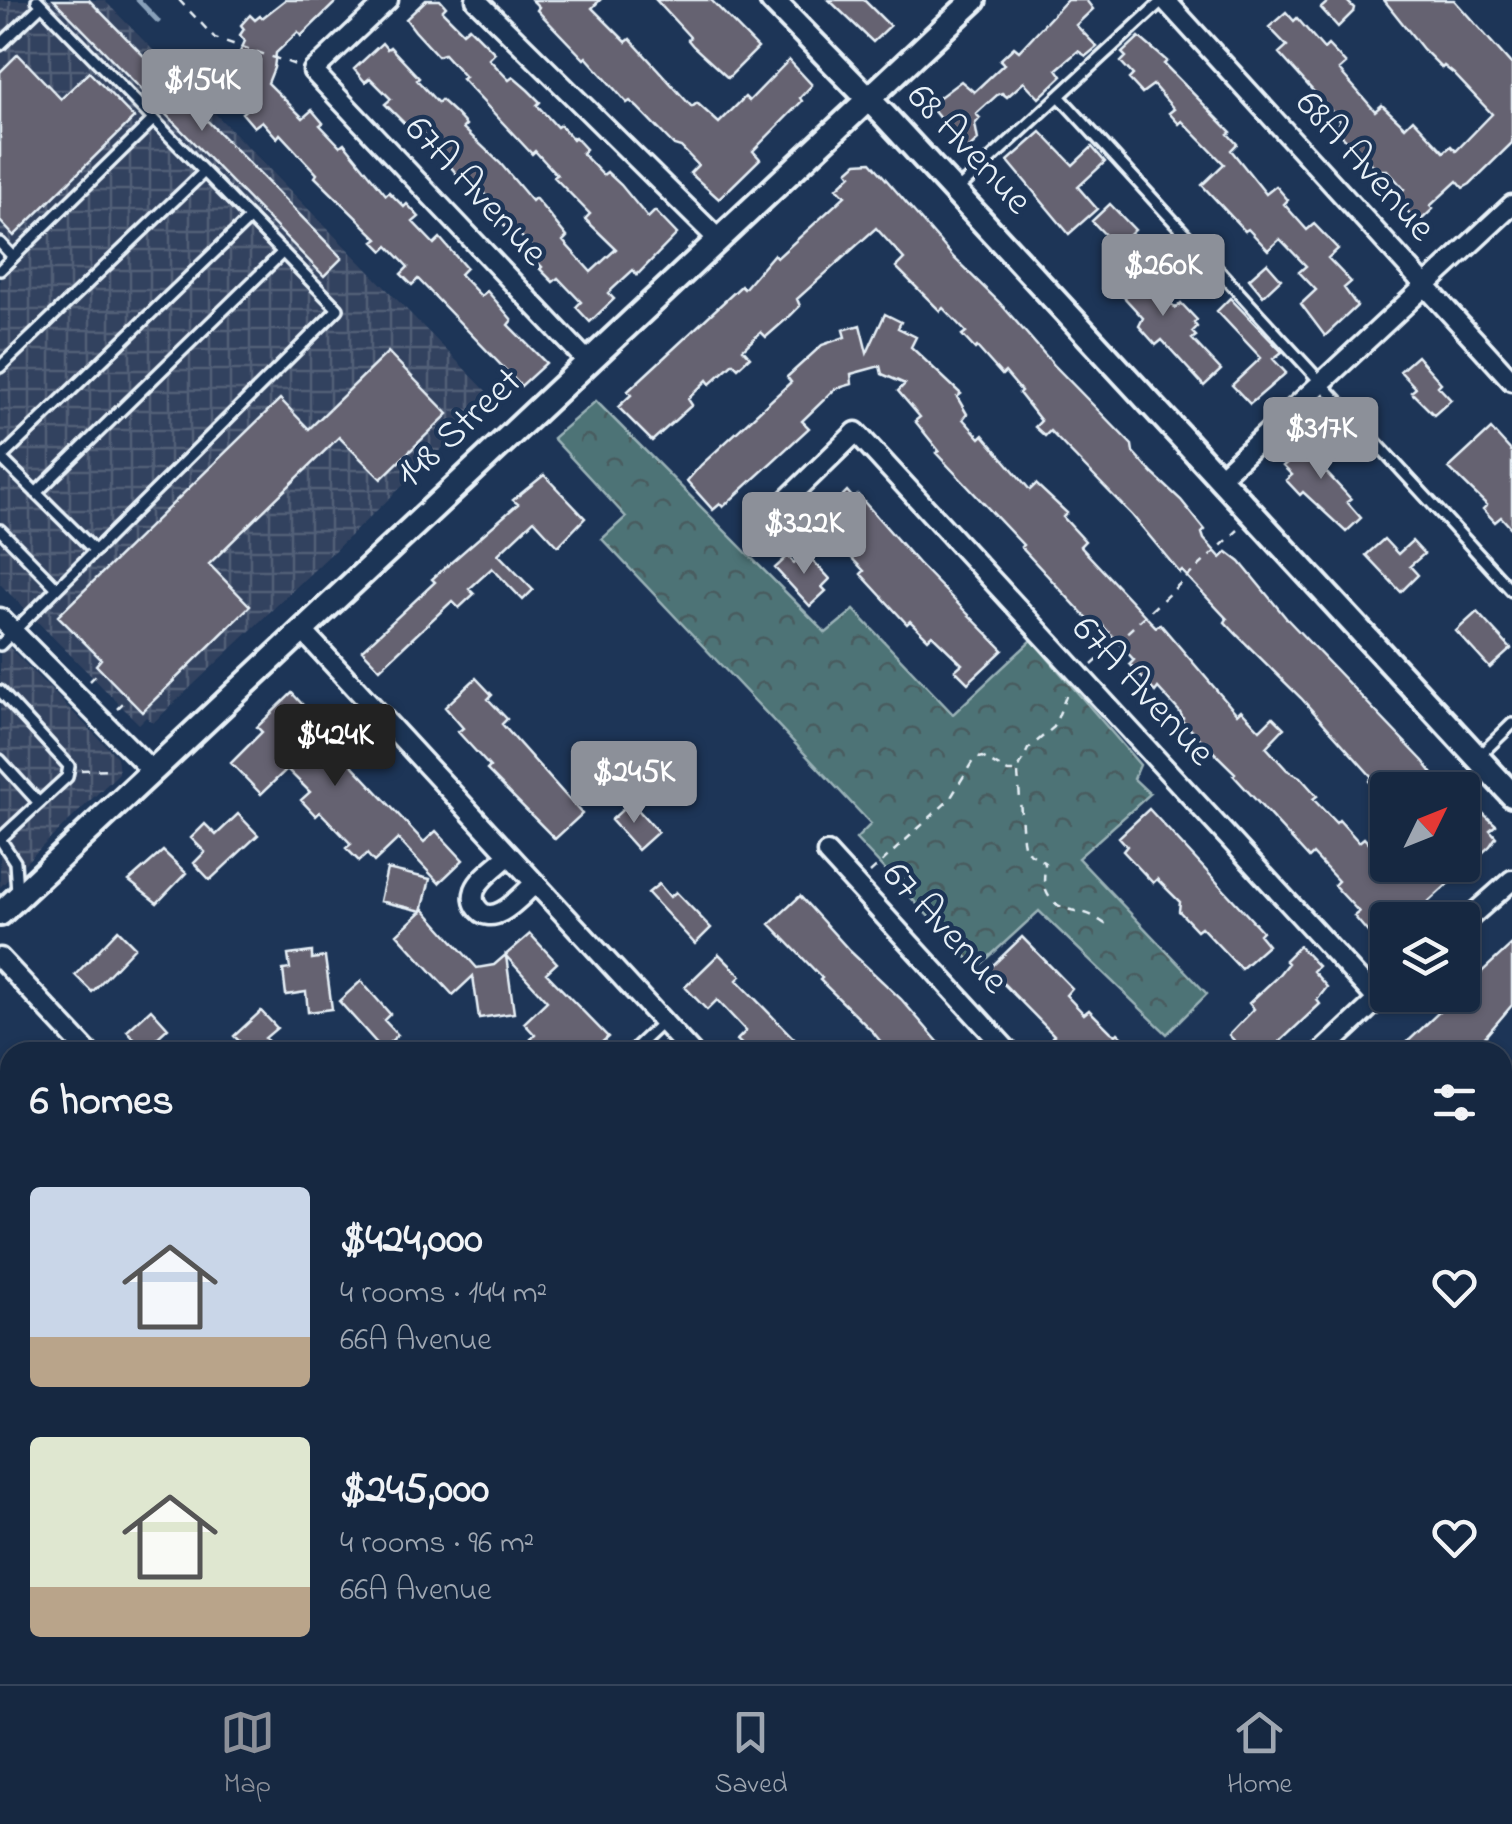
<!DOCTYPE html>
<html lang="en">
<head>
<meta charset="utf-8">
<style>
	body { margin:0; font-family:"Indie Flower",sans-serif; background:#23344c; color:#f1f3f6; height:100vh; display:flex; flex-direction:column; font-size:38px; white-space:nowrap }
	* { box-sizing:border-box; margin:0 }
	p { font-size:32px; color:#9ea6b1 }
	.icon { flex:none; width:55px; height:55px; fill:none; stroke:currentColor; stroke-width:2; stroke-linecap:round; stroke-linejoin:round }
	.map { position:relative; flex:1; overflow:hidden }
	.drawer { position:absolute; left:0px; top:1042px; width:1512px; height:642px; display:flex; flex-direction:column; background:#162841; border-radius:30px 30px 0 0; box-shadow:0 2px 8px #0004,0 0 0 2px #35445a }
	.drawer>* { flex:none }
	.needle { width:65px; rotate:47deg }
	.fabs { position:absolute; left:1370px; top:772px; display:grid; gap:20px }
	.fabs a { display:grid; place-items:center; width:110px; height:110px; border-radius:10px; background:#162841; box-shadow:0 2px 8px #0004,0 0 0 2px #35445a; font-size:50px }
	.price { position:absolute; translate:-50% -85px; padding:0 22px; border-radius:10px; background:#8c9099; color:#fff; font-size:32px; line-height:65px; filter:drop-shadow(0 2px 5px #0008) }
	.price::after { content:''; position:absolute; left:50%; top:60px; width:30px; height:22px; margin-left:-15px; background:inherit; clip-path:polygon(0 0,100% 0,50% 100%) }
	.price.selected { background:#222; color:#fff }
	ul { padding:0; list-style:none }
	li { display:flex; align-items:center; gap:30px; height:250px; padding:0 30px }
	li span { display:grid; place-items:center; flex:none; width:280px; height:200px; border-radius:10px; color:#555 }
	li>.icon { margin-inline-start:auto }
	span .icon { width:120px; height:120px; fill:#fffc; stroke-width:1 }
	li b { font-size:42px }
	h2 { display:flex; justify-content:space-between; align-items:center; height:120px; padding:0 30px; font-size:42px }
	.tab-bar { display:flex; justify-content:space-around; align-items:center; height:140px; border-top:2px solid #35445a; background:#162841; font-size:28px; color:#9ea6b1 }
	.tab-bar a { display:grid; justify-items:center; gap:5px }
	.tab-bar .selected { color:#8c9099 }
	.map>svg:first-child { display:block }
</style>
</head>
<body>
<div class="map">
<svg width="1512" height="1684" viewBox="0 0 1512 1684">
	<defs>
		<pattern id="industrial-grid" width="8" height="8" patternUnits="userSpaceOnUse" patternTransform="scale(2.5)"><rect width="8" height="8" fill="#33425f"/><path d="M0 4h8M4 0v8" fill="none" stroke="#515e77"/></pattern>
		<pattern id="grass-tufts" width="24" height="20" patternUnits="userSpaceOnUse" patternTransform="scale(2.5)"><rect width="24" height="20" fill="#4d7376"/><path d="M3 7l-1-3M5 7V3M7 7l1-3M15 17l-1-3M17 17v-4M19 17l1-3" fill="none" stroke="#495b5e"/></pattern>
		<pattern id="forest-crowns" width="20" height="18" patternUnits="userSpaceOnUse" patternTransform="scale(2.5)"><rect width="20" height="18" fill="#4d7376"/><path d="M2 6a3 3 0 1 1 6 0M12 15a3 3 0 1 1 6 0" fill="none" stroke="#495b5e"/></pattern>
		<pattern id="wetland-marsh" width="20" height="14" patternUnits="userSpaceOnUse" patternTransform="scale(2.5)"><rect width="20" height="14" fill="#4d7376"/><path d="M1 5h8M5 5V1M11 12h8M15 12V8" fill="none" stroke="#495b5e"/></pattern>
	</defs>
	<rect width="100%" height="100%" fill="#1d3557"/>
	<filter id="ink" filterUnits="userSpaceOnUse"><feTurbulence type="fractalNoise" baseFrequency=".01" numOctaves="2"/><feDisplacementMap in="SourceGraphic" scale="20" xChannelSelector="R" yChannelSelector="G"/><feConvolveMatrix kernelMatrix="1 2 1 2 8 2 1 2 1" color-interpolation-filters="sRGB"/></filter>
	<g filter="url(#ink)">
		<path fill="#33425f" d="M 725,1675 L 912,1675 L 916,1684 L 739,1684 Z"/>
		<path fill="url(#industrial-grid)" d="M 0,0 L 104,0 L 494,399 L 153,723 L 146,717 L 139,724 L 0,584 Z
			M 0,638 L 117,757 L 119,773 L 0,887 Z"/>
		<path fill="url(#grass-tufts)" stroke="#9ab2b7" stroke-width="2.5" d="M 919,1675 L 1041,1675 L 1032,1684 L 924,1684 Z"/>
		<path fill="url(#forest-crowns)" stroke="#9ab2b7" stroke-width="2.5" d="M 596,401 L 826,633 L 854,610 L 953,714 L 1032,640 L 1140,765 L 1134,779 L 1150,794 L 1078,858 L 1207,994 L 1167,1034 L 1039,911 L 977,968 L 856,839 L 871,824 L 602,539 L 626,517 L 553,438 Z
			M 0,1613 L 10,1621 L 10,1675 L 58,1675 L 59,1684 L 0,1684 Z"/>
		<path fill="url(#wetland-marsh)" stroke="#9ab2b7" stroke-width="2.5" d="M 0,1166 L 10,1184 L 10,1621 L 0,1613 Z
			M 58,1675 L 696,1675 L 700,1684 L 59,1684 Z"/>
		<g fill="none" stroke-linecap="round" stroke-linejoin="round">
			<path stroke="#89a1ba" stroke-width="5" d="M 138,0 L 158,21
				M 0,1586 L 10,1591
				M 123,1675 L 132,1684"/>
		</g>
		<path fill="#656271" stroke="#e8f1f8" stroke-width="2.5" d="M 54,0 L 89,0 L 342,258 L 324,276 Z
			M 285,0 L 338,0 L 301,36 L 298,32 L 276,53 L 274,68 L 268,83 L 303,118 L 312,110 L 323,123 L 320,125 L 340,146 L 344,143 L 386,195 L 389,192 L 404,207 L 407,204 L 419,217 L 413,222 L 434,244 L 440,238 L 452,252 L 466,268 L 460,274 L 481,296 L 487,291 L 495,300 L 512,320 L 508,325 L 546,363 L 521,386 L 418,279 L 412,285 L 401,274 L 408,267 L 388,246 L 383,251 L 374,242 L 378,239 L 315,177 L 317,174 L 280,134 L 277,138 L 262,121 L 254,127 L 242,113 L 250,106 L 227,96 L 230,88 L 218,80 L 224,64 L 233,68 L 245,41 L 240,35 L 244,29 L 241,25 L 250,15 L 255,20 L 260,16 L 262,18 Z
			M 426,0 L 440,0 L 446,7 L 442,11 L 463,32 L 469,27 L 495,53 L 489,59 L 509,80 L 513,77 L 528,90 L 540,102 L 537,105 L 557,127 L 560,125 L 573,139 L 575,137 L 586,149 L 582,153 L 603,175 L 607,172 L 621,185 L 648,218 L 655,211 L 677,234 L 637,275 L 633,270 L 608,293 L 614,299 L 590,322 L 576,307 L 581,302 L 558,278 L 553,282 L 540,269 L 542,267 L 527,251 L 531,247 L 511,225 L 507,229 L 484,204 L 481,200 L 486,196 L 464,173 L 460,178 L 417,126 L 412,130 L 408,127 L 385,104 L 391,99 L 370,78 L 365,82 L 354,69 L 382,43 L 387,49 L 390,47 L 419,78 L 417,80 L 438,103 L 441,100 L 455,113 L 466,125 L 463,128 L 500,163 L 532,201 L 535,198 L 546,211 L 567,237 L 563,241 L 591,272 L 616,249 L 585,219 L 590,214 L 554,177 L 557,175 L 535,151 L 532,154 L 462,79 L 465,77 L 444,54 L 438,56 L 415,31 L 406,19 Z
			M 532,0 L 600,0 L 592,8 L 626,42 L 630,39 L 692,107 L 697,103 L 719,123 L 745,97 L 749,101 L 789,60 L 812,85 L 800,98 L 802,101 L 753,151 L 760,159 L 719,199 L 690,173 L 698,165 L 681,147 L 674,145 L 637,107 L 630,101 L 627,103 L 586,57 L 584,59 L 537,10 L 539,7 Z
			M 656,0 L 711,0 L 758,48 L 728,78 L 693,46 L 688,40 L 690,37 Z
			M 829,0 L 864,0 L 890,26 L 873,42 Z
			M 1067,0 L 1086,0 L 1093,9 L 1076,25 L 1097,47 L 1086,56 L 1078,51 L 1057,69 L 1062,76 L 1039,98 L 1024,82 L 1007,97 L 1002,93 L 997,95 L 976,114 L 980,118 L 975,124 L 978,140 L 966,151 L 933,110 L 933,102 L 961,81 L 974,92 L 1004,64 L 1000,60 L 1014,47 L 1019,51 Z
			M 1330,0 L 1346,0 L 1354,8 L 1353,12 L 1338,27 L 1321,8 Z
			M 1384,0 L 1454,0 L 1512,65 L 1512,143 L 1470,184 L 1463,188 L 1457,181 L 1430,206 L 1433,209 L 1418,223 L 1398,202 L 1400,200 L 1397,196 L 1404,189 L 1387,170 L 1378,170 L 1334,128 L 1341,122 L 1279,53 L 1287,46 L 1269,27 L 1286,12 L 1294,21 L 1297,18 L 1324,49 L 1328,45 L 1346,64 L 1339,70 L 1375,111 L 1382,105 L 1405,127 L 1413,119 L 1444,152 L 1451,146 L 1456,151 L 1492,114 L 1454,74 L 1444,66 L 1442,68 L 1423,49 Z
			M 1139,37 L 1167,61 L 1164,64 L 1231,132 L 1228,134 L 1237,144 L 1231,150 L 1266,194 L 1276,186 L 1288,200 L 1284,204 L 1307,230 L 1314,224 L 1338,249 L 1328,258 L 1351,282 L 1344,288 L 1357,306 L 1325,336 L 1301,304 L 1316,290 L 1299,272 L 1306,266 L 1280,239 L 1268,250 L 1248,229 L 1245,231 L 1202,185 L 1224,164 L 1182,121 L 1179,124 L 1169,113 L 1174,109 L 1153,85 L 1142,93 L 1129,79 L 1133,75 L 1121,62 L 1126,57 L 1122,53 Z
			M 18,54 L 61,99 L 89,72 L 134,118 L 14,236 L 0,221 L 0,72 Z
			M 1041,132 L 1073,165 L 1092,147 L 1105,162 L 1078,187 L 1097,209 L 1069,234 L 1008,161 Z
			M 871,162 L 954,258 L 999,302 L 1054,365 L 1132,445 L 1133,452 L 1153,474 L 1181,500 L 1205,530 L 1202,533 L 1204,539 L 1221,558 L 1227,552 L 1240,562 L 1287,619 L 1423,761 L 1445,790 L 1383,790 L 1380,793 L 1369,781 L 1372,777 L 1301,698 L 1237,635 L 1225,622 L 1227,619 L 1182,571 L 1180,573 L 1132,515 L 1050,431 L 1045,436 L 1035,427 L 1041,421 L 1019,393 L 1021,391 L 1005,372 L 1002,375 L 977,347 L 975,349 L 962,335 L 966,332 L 943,308 L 940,311 L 896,267 L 904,259 L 876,228 L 797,299 L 800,306 L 791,315 L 766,337 L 761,332 L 743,349 L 750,357 L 738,368 L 733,363 L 710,384 L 707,380 L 688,399 L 692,405 L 652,441 L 618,407 L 631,395 L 628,391 L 741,286 L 744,289 L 774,254 L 777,258 L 845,196 L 837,188 L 851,175 L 848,171 L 857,163 Z
			M 1110,204 L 1135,230 L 1117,247 L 1092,221 Z
			M 1124,258 L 1133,269 L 1138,264 L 1143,268 L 1152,278 L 1149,281 L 1166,300 L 1176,308 L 1181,303 L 1197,320 L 1194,323 L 1197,327 L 1192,332 L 1196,336 L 1192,339 L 1221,370 L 1204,386 L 1162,340 L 1156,345 L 1139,326 L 1143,318 L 1111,283 L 1106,275 Z
			M 1267,263 L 1281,279 L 1263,296 L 1249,279 Z
			M 1230,298 L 1282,352 L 1273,359 L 1286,373 L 1250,404 L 1232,385 L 1261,358 L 1217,311 Z
			M 885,314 L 901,322 L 898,328 L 916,337 L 911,347 L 961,394 L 957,397 L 967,414 L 963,419 L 980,438 L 983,435 L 1030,490 L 1036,484 L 1067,513 L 1063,517 L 1085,541 L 1080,546 L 1151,622 L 1156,627 L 1160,624 L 1237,714 L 1241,710 L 1260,730 L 1273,717 L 1284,728 L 1266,747 L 1287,770 L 1300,777 L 1317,796 L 1313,799 L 1336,823 L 1339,820 L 1359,842 L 1364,838 L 1388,865 L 1405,877 L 1418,865 L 1462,865 L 1462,821 L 1477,808 L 1496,825 L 1490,830 L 1496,837 L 1490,846 L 1416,913 L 1405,920 L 1388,920 L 1388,936 L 1378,944 L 1354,916 L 1359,912 L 1334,885 L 1338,881 L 1313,854 L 1309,858 L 1233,775 L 1235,773 L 1181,720 L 1183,718 L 1179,711 L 1158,688 L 1155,692 L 1145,681 L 1130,664 L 1134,660 L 1124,649 L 1102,625 L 1098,630 L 1021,547 L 1023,545 L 936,453 L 939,451 L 915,421 L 920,417 L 898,391 L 905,384 L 882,374 L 880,366 L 851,374 L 852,384 L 835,389 L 802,421 L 809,428 L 723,507 L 720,504 L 713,510 L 687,481 L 701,465 L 791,382 L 787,377 L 822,345 L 845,337 L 843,330 L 860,325 L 867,353 Z
			M 388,352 L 448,414 L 381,479 L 339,437 L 209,564 L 250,606 L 142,712 L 96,665 L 101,659 L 58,616 L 280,399 L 309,429 Z
			M 1417,356 L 1441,383 L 1438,386 L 1451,400 L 1434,415 L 1411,392 L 1416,388 L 1400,371 Z
			M 1491,429 L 1512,452 L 1512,529 L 1501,517 L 1495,522 L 1483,509 L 1487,505 L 1449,468 Z
			M 1321,435 L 1342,454 L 1325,471 L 1351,499 L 1347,502 L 1361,518 L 1346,532 L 1303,492 L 1300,495 L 1286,480 L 1292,475 L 1283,466 Z
			M 544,475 L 585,518 L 558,546 L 534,520 L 498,554 L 533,590 L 523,600 L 492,568 L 469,589 L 474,594 L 459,608 L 452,601 L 380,669 L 362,650 L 435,582 L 432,579 L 518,504 L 513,500 Z
			M 847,491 L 853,498 L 858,495 L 918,563 L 1003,650 L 968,683 L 955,670 L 962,664 L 932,635 L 928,639 L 910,621 L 907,624 L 861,574 L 864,571 L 846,552 L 850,549 L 819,519 Z
			M 1384,539 L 1398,554 L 1412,541 L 1424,554 L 1410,566 L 1418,575 L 1401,592 L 1366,555 Z
			M 805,552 L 830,579 L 822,587 L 826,591 L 810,606 L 775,568 L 788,556 L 794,563 Z
			M 1477,612 L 1511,649 L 1490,668 L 1456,631 Z
			M 476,678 L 492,695 L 488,699 L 507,719 L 502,724 L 582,814 L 555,839 L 487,770 L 490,767 L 458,732 L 463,728 L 445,707 Z
			M 292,693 L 312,715 L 308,718 L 424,842 L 436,831 L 463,860 L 439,883 L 398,839 L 374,862 L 367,854 L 359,861 L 346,848 L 351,844 L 320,812 L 316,816 L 301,800 L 310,792 L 287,769 L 261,794 L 231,763 L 262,732 L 257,727 Z
			M 631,802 L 658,832 L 638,850 L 611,820 Z
			M 1149,809 L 1262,931 L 1259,934 L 1268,945 L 1241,969 L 1201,927 L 1197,930 L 1179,911 L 1180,902 L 1157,879 L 1153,883 L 1123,851 L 1127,846 L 1119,837 Z
			M 238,814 L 258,835 L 210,880 L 194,863 L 205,852 L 191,838 L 205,824 L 216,835 Z
			M 163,851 L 186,873 L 157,903 L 129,881 Z
			M 387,869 L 430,879 L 422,911 L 380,901 Z
			M 659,884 L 670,897 L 676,892 L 711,928 L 695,944 L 648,893 Z
			M 800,896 L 850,951 L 901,999 L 947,1052 L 889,1052 L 873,1032 L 820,980 L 822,978 L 770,924 Z
			M 424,909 L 477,968 L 494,965 L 530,934 L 557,963 L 546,973 L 608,1037 L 591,1052 L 553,1052 L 546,1044 L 541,1049 L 531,1039 L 535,1035 L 524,1023 L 547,1001 L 506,956 L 514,1013 L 479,1018 L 473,976 L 453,995 L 397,934 Z
			M 118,930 L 135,947 L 92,992 L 75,975 Z
			M 1022,937 L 1072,988 L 1066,995 L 1084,1014 L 1089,1010 L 1111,1032 L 1116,1035 L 1118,1033 L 1127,1042 L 1115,1052 L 1066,1052 L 1052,1037 L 1054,1035 L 989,969 Z
			M 1512,944 L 1512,1005 L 1472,1052 L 1397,1052 L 1457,995 L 1462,995 L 1462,990 Z
			M 1299,946 L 1318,966 L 1313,971 L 1327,987 L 1317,1000 L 1320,1004 L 1269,1052 L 1245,1052 L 1229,1035 L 1254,1009 L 1249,1003 L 1276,978 L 1288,963 L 1285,960 Z
			M 312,952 L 312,959 L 325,957 L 332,1009 L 308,1012 L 306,992 L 286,995 L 283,970 L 290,969 L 288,955 Z
			M 719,954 L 741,976 L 737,980 L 807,1052 L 750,1052 L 737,1040 L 746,1031 L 717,1000 L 707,1010 L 685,987 Z
			M 361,981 L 390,1014 L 384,1020 L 398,1035 L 382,1049 L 339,1001 Z
			M 151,1009 L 168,1028 L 144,1050 L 127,1031 Z
			M 261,1011 L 277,1028 L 265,1038 L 278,1052 L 250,1052 L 234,1036 Z"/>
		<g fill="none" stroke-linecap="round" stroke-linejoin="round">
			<g stroke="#e8f1f8" stroke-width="16">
				<path id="service" d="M 0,45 L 42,5
					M 1059,96 L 1512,591
					M 956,191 L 1163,0
					M 0,243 L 13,257
					M 0,270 L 153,120
					M 0,367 L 204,172
					M 0,457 L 95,551
					M 1,458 L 250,218
					M 36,493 L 283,252
					M 0,530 L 57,588
					M 0,645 L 338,309 L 37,0
					M 0,691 L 69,766 L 67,777 L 0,839
					M 1478,757 L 1512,724
					M 0,760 L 39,803
					M 0,839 L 15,862 L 17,892
					M 631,1052 L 663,1022
					M 1056,1684 L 1066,1675
					M 1244,1684 L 1253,1675"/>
			</g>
			<g stroke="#e8f1f8" stroke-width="25">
				<path id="minor" d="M 388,0 L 313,71 L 587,361
					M 476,0 L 718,239
					M 1165,0 L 1512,381
					M 1219,478 L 1512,205
					M 762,524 L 856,432 L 1377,999
					M 0,618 L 152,771
					M 302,630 L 691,1052
					M 827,853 L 1009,1052
					M 509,855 C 499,865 480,877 475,890 C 473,896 473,901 476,906 C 492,932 522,895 535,883
					M 1462,924 L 1512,880
					M 0,958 L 88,1052
					M 1322,1052 L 1388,990
					M 1502,1210 L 1512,1201
					M 1502,1586 L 1512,1597
					M 1263,1675 L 1272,1684"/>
			</g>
			<g stroke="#e8f1f8" stroke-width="30">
				<path id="tertiary" d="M 772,0 L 885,116 L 1512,795
					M 0,914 L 974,0"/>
			</g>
			<path stroke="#e8f1f8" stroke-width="2.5" stroke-dasharray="8 8" stroke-linecap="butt" d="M 179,0 L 215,38 L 296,65
				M 1092,665 L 1238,530
				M 90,681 L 101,670
				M 117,709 L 128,698
				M 81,770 L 110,769
				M 1018,773 L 1023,840 L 1025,850 L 1045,863 C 1045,871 1043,881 1045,888 C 1052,909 1068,909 1085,913 C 1093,915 1100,921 1107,925
				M 870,873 L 950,799 L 974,759 L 982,757 L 1008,772 L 1017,772 L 1028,749 L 1054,727 L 1068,691"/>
			<use href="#service" stroke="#1d3557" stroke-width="9"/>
			<use href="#minor" stroke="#1d3557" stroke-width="18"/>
			<use href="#tertiary" stroke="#1d3557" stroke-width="22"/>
		</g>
	</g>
	<g text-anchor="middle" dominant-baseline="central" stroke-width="9" stroke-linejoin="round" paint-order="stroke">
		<g font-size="40" fill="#e8f1f8" stroke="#1d3557">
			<text transform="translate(968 150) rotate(47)">68 Avenue</text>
			<text transform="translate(1364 167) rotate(48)">68A Avenue</text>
			<text transform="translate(475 192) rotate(47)">67A Avenue</text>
			<text transform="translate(460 429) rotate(-43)">148 Street</text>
			<text transform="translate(1142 692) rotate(47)">67A Avenue</text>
			<text transform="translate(944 929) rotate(47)">67 Avenue</text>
		</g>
	</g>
</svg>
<div class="fabs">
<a><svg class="needle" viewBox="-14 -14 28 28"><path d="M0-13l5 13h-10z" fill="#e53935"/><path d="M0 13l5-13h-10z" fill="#9ea6b1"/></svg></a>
<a><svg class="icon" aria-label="layers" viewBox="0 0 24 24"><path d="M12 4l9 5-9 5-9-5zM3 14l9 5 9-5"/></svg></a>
</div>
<b class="price" style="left:202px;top:134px">$154K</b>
<b class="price" style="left:1163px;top:319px">$260K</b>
<b class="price" style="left:1321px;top:482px">$317K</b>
<b class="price" style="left:804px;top:577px">$322K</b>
<b class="price selected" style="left:335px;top:789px">$424K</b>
<b class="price" style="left:634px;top:826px">$245K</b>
<section class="drawer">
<h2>6 homes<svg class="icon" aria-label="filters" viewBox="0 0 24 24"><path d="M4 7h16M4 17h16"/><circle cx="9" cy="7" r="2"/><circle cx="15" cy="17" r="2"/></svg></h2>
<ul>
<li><span style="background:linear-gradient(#c9d6e8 75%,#b9a48a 0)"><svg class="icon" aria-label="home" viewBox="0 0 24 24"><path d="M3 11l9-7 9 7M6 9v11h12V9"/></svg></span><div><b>$424,000</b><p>4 rooms · 144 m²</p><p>66A Avenue</p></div><svg class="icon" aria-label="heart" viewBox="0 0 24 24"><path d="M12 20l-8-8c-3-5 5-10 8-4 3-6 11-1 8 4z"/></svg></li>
<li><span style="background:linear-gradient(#dfe7d0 75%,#b9a48a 0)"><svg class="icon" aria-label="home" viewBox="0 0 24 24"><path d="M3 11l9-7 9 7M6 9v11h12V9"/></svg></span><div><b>$245,000</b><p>4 rooms · 96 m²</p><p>66A Avenue</p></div><svg class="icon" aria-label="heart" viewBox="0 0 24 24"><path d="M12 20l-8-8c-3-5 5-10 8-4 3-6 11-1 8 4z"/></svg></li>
</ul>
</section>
</div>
<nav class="tab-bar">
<a class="selected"><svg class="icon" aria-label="map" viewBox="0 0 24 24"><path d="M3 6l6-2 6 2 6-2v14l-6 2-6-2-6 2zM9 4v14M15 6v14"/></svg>Map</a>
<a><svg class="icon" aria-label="saved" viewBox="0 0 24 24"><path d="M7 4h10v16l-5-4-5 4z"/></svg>Saved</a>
<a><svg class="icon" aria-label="home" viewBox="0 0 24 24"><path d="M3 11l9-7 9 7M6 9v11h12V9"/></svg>Home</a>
</nav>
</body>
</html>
